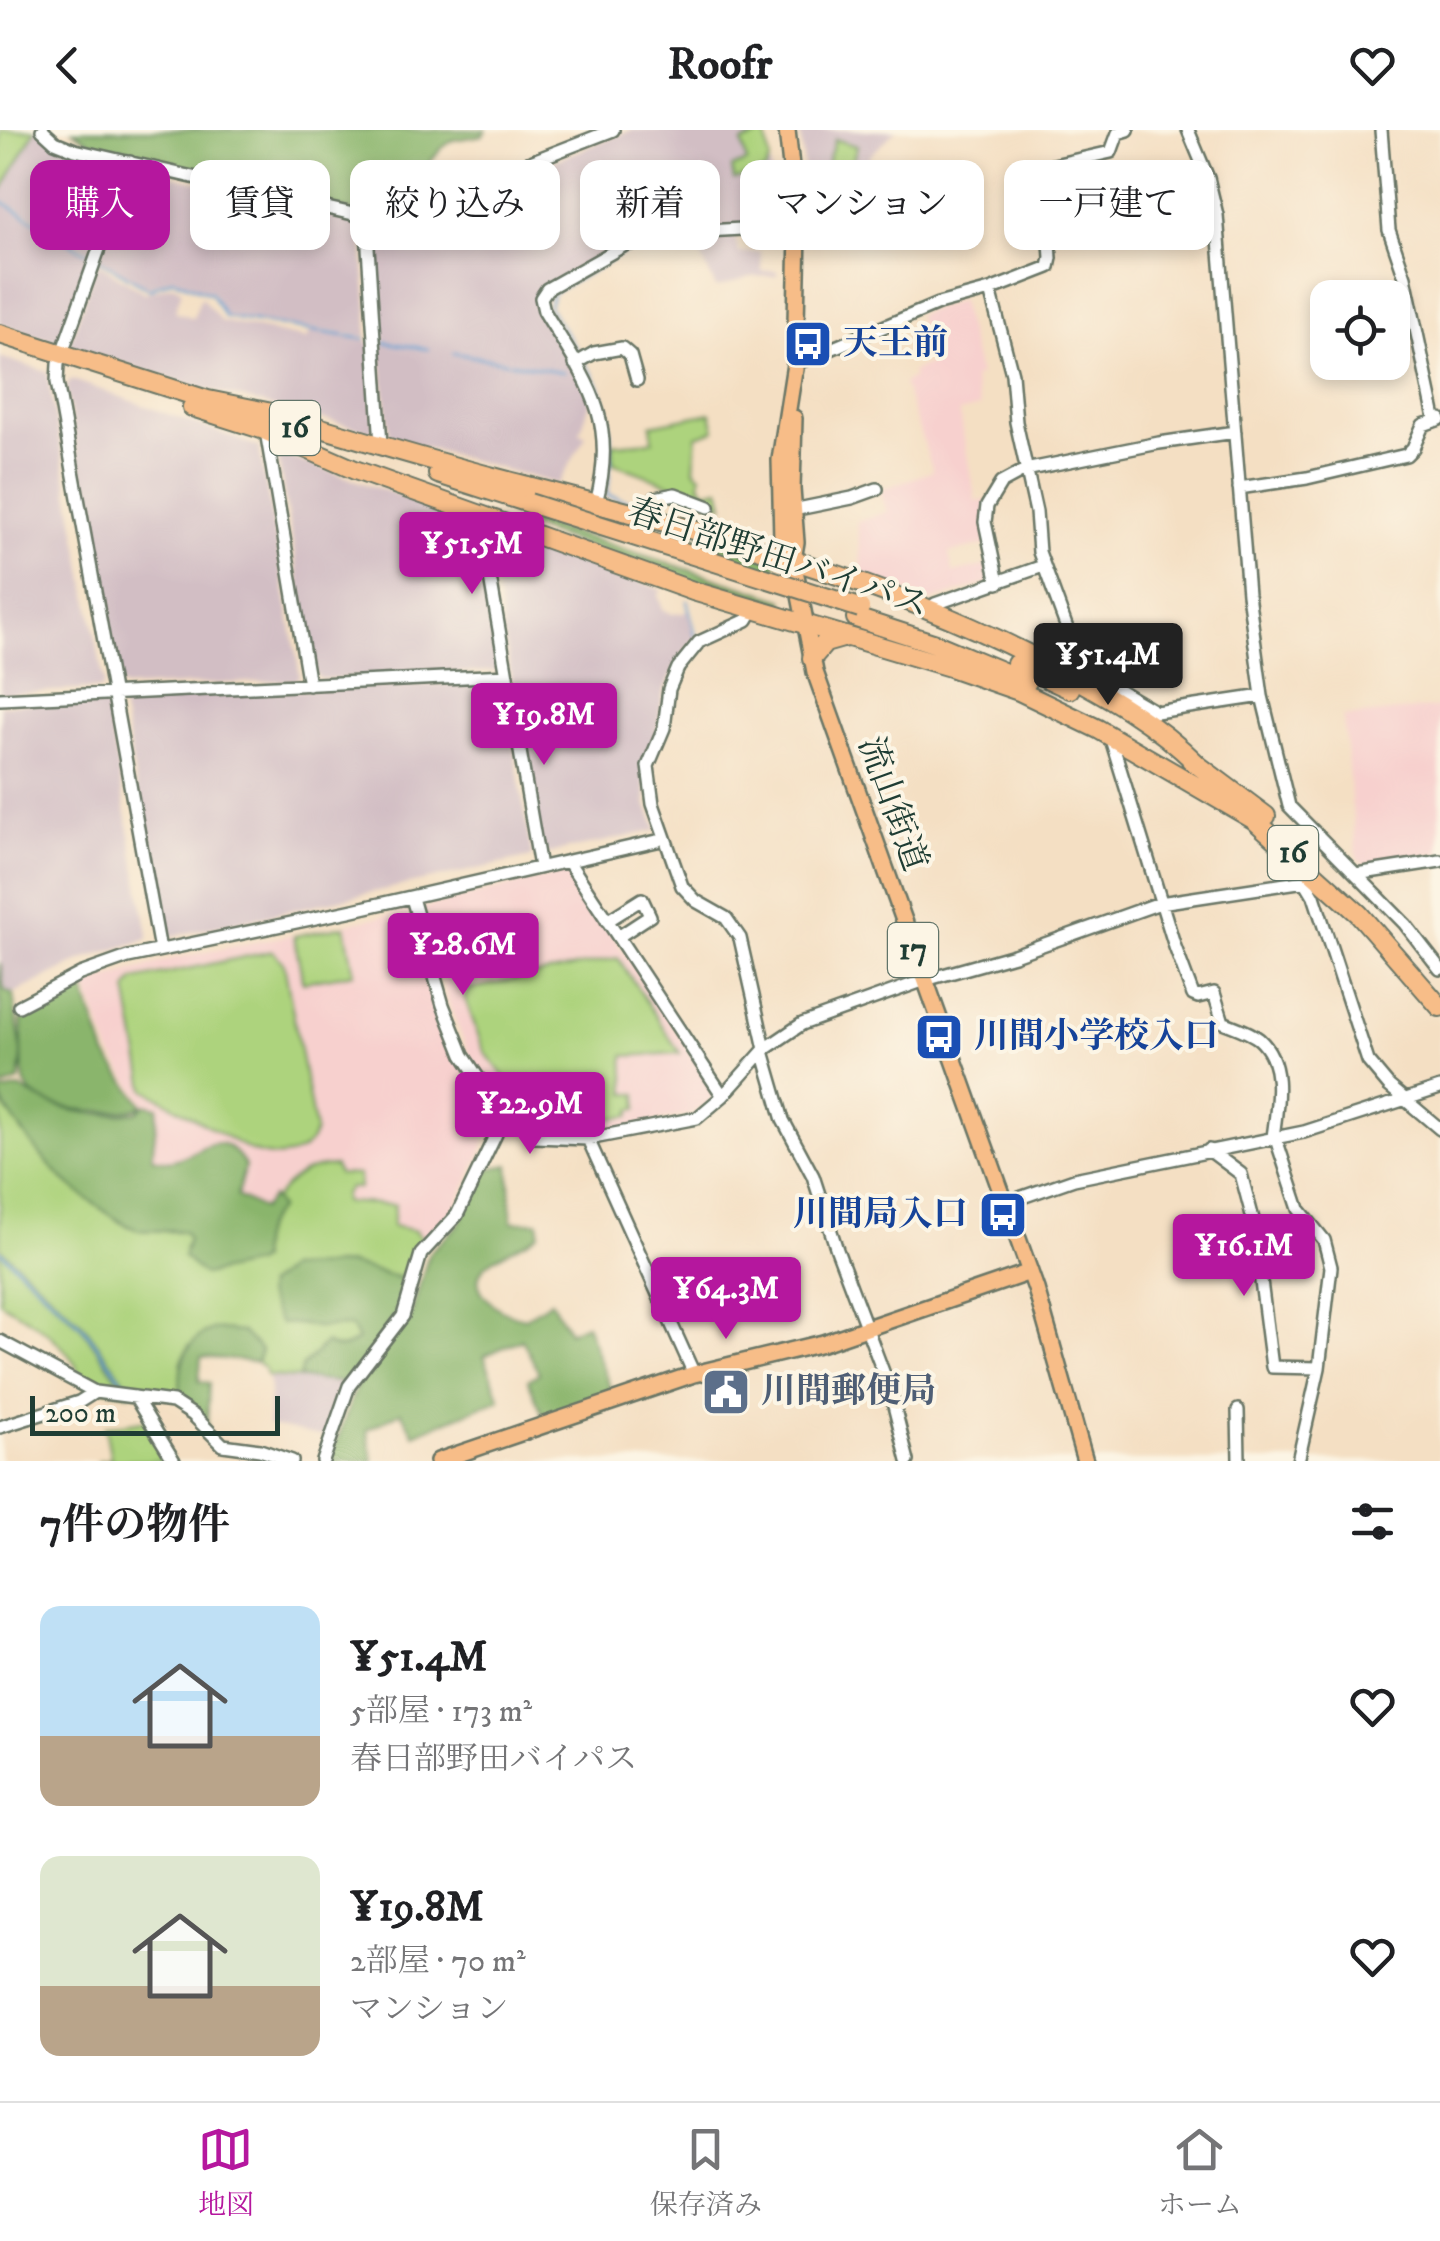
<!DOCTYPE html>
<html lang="ja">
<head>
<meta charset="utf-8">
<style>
	body { margin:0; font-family:"IM FELL DW Pica","Noto Serif JP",serif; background:#f6f6f6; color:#202124; height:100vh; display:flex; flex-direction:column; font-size:38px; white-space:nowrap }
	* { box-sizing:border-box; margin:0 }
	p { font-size:32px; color:#757577 }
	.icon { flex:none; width:55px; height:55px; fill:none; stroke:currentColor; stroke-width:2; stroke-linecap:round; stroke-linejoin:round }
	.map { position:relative; height:1331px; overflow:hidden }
	.panel { display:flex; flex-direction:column; background:#fff; flex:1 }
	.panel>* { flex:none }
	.guide { position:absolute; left:30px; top:30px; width:1380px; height:90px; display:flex; gap:20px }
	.controls { position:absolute; left:1310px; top:150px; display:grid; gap:20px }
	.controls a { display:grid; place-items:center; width:100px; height:100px; border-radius:20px; background:#fff; box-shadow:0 5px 15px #0003; font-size:50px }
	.scale { position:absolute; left:30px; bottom:25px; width:250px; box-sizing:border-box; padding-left:10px; border:5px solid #1f3d34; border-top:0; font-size:28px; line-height:35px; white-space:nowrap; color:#1f3d34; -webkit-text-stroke:8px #fcf5e5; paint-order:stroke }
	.price { position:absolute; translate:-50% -85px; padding:0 22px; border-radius:10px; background:#b5179e; color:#fff; font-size:32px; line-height:65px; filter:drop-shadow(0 2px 5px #0008) }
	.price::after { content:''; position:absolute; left:50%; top:60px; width:30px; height:22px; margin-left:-15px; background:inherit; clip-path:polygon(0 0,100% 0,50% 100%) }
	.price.active { background:#222; color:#fff }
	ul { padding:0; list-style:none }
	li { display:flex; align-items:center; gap:30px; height:250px; padding:0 40px }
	li span { display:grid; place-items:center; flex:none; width:280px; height:200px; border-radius:20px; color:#555 }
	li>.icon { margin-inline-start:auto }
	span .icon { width:120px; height:120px; fill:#fffc; stroke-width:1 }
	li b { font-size:42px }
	h2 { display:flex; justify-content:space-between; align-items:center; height:120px; padding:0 40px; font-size:42px }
	.tag { padding:0 35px; border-radius:20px; background:#fff; box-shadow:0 5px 15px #0003; font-size:35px; line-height:90px }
	.tag.active { background:#b5179e; color:#fff }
	header { display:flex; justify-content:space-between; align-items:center; height:130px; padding:0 40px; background:#fff; font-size:45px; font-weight:700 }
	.tabs { display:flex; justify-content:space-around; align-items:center; height:140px; border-top:2px solid #e0e0e0; background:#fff; font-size:28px; color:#757577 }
	.tabs a { display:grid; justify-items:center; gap:5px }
	.tabs .active { color:#b5179e }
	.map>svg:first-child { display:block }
</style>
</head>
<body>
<header><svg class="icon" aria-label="back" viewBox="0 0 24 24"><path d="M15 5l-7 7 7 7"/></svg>Roofr<svg class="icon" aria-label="heart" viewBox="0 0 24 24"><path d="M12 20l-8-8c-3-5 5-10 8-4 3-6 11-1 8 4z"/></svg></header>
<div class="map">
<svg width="1440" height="1331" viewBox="0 0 1440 1331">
	<rect width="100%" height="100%" fill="#fcf5e5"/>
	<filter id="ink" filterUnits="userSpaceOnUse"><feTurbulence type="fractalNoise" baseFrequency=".01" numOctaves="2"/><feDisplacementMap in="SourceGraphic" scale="20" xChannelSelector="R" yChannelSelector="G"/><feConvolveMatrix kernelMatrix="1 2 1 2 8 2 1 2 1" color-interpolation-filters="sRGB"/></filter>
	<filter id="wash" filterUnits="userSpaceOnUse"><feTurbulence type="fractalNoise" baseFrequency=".0048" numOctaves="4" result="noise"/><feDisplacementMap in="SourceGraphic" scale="40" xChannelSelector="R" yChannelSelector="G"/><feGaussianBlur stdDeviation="2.25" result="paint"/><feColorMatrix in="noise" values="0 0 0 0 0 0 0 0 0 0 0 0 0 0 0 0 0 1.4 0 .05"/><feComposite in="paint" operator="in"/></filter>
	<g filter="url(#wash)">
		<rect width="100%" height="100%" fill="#f4dfc3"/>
		<path fill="#f7d0ce" d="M 960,170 L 979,246 L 973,248 L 980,277 L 959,282 L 976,372 L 987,370 L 989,414 L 949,423 L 953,443 L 992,434 L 995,451 L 931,471 L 862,444 L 857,391 L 887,382 L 880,360 L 933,341 L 903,253 L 913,248 L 911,242 L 932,233 L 917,185 Z
			M 1440,577 L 1440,723 L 1370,738 L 1357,728 L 1343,587 Z
			M 570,741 L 718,965 L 690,985 L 589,1004 L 535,1003 L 508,974 L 500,970 L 469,924 L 449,875 L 421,781 L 423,778 Z
			M 408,781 L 458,929 L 489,974 L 492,991 L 479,1029 L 448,1091 L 425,1111 L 420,1111 L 422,1106 L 392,1097 L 394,1075 L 344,1072 L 344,1064 L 350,1058 L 359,1058 L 359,1045 L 338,1044 L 288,1051 L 262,1079 L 236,1066 L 245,1036 L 235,1020 L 221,1014 L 168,1031 L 152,1028 L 158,978 L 145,974 L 110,923 L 86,855 L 171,829 Z"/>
		<path fill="#d2bec4" d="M 0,0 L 38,0 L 120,33 L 123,37 L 90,122 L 0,68 Z
			M 632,0 L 765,0 L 776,73 L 771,81 L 741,96 L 624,112 L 542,159 L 534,173 L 592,267 L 580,303 L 586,306 L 558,354 L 390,308 L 380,218 L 384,210 L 378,187 L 372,96 L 376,92 L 410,87 Z
			M 800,0 L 896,0 L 870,26 L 852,58 L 829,83 L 810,94 Z
			M 138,38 L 353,87 L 361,95 L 368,187 L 366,207 L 225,186 L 213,163 L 173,147 L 148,157 L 100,128 L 132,40 Z
			M 0,71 L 86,123 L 88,130 L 61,207 L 53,211 L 0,194 Z
			M 735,107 L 739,123 L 761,122 L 762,141 L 778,141 L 778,146 L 751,147 L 716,158 L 692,108 Z
			M 97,133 L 145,163 L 173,155 L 182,160 L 175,181 L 193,188 L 201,167 L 221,191 L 307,209 L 310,201 L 366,210 L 371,215 L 374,302 L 197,257 L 73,218 L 70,212 Z
			M 0,227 L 47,242 L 104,553 L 101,559 L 0,564 Z
			M 71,249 L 259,317 L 300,545 L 297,550 L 125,558 L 119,553 L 66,258 Z
			M 283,325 L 470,390 L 477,413 L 499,536 L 496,541 L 321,549 L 315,544 L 278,329 Z
			M 492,396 L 662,460 L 658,465 L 663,480 L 673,484 L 689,482 L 695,508 L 679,529 L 663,563 L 657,601 L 643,636 L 647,676 L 657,700 L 547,724 L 541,720 L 487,404 Z
			M 484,552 L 505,567 L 532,727 L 164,808 L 122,576 L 126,568 Z
			M 101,570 L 106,574 L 149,809 L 89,827 L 13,864 L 4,861 L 0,833 L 0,575 Z
			M 267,1246 L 341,1253 L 340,1273 L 330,1308 L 268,1295 L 270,1258 Z"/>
		<path fill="#add37d" stroke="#668858" stroke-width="2.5" d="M 0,0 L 35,0 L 1,62 L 0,62 Z
			M 754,0 L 765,0 L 770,30 L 765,41 L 734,50 L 732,38 L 747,32 L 742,13 L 757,7 Z
			M 835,9 L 857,16 L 844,61 L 821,54 Z
			M 711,283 L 715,300 L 697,306 L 694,339 L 701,345 L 700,354 L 706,361 L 720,358 L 724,375 L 613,333 L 613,314 L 653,311 L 651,295 Z
			M 345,796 L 354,843 L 303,852 L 294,806 Z
			M 273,821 L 284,834 L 315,1001 C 306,1030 274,1030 251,1021 L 145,959 L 127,860 L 134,850 Z
			M 618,828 L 680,923 L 624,926 L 626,964 L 637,964 L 638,979 L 631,980 L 630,986 C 599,991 570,988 538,990 L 484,921 L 464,866 L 470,859 Z
			M 0,972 L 60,1047 L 121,1093 L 139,1100 L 185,1102 L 188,1109 L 184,1118 L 255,1134 L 260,1130 C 258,1107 264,1095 279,1078 L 274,1070 C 291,1047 306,1036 335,1036 L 338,1044 L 359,1045 L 359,1058 L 349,1058 L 344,1064 L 344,1072 L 395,1075 L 392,1096 L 417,1101 L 416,1103 L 422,1107 L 401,1148 L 349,1134 L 288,1139 L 297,1191 L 319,1198 L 339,1194 L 352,1197 L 358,1210 C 346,1217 337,1222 325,1213 L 302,1237 L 299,1248 L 267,1246 L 264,1238 L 257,1232 L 261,1220 L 241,1202 L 189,1215 L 181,1233 L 181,1271 L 172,1266 L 134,1263 L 84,1195 L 0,1118 Z
			M 0,1122 L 81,1197 L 129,1264 L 85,1255 C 69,1212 38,1194 0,1172 Z
			M 148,1290 L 172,1331 L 97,1331 L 111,1329 L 105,1297 Z"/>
		<path fill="#8ab56c" stroke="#547950" stroke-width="2.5" d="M 73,0 L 486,0 L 483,5 L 453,10 L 442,18 L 381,88 L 241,55 L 90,12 Z
			M 535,365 L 774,429 L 779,446 L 534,369 Z
			M 528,389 L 784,470 L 785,485 L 520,393 Z
			M 0,833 L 4,860 L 13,864 L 22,924 L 19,951 L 0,958 Z
			M 83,857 L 106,925 L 142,974 L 138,978 C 113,985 37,982 25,954 C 21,945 23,905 21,891 Z
			M 20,958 C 55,981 95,988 137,982 L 145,974 L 158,977 L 152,1028 C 154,1028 167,1031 168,1031 C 201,1027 218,990 245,1036 L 237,1066 L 262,1079 L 272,1067 L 279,1078 C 264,1095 258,1106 260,1130 L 255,1134 L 204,1145 L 183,1127 L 188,1109 L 184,1102 C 170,1097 154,1103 139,1100 C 124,1097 74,1060 62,1048 C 48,1035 0,978 0,962 Z
			M 509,1035 L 512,1092 L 539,1092 L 539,1103 C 524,1119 459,1131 484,1165 C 495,1179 507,1184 525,1188 L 551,1171 L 569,1202 L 586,1194 L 613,1265 L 545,1290 L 528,1250 L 539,1243 L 522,1209 L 484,1226 L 500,1269 L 414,1304 L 401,1282 L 367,1300 L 373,1331 L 330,1331 L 358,1251 L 411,1185 L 429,1123 L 459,1094 L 487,1039 Z
			M 349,1134 L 409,1151 L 401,1179 L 347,1253 L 299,1248 L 302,1237 L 326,1213 C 337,1222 347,1218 358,1210 L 352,1197 C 339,1194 328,1199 316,1197 C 302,1195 295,1192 280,1194 L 266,1165 L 267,1155 L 288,1139 Z
			M 212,1199 L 242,1202 L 261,1220 L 257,1232 L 201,1227 L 199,1252 L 209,1253 L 207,1296 L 181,1271 C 178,1239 181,1214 212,1199 Z"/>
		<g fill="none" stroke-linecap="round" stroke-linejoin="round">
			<path stroke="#609fd2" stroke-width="2.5" d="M 0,70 L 87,123
				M 100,130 L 149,159 L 173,149 L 211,164 L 225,187 L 365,209
				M 384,212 L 428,219
				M 453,223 L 564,242
				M 580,225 L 548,177 L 553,163 L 627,121 L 691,107
				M 584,232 L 593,245
				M 590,245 L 593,245 C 614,284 613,323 607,365 L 645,376
				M 656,379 L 698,391
				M 687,471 L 696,507
				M 0,1121 L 84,1198 L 131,1262"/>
		</g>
	</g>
	<g filter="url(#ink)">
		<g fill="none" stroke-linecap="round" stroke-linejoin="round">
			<g stroke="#6a7666" stroke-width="16">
				<path id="minor" d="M 42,0 L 55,12 L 75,20 L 366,87 L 399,83 L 613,0
					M 1188,0 L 1208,48 L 1217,85 L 1248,464 L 1262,566 L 1289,676 L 1405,794 L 1440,839
					M 1381,0 L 1389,100 L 1405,147 L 1435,288
					M 130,32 L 58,234 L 57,252 L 160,820
					M 366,87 L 381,315
					M 990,160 L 1012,244 L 1016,292 L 1036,382 L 1039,422 L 1076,523 L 1086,541 L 1156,582 L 1262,566
					M 575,234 L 594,223 L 622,218 L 630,225 L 637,250
					M 795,234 L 938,174 L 990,160 L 1049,137 L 1051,128 L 1045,37 L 1111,22 L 1118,3 L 1128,0
					M 266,301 L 309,555
					M 1239,358 L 1307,348 L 1406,325 L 1413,318 L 1423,295 L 1440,289
					M 596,373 C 619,288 586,250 544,181 L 541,168 L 547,159 L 625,115 L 688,102 L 742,99 L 797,74
					M 793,380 L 852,368 L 877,359
					M 482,384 L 482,401 L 540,737
					M 646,387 L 655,368 L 675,364 L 709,377
					M 998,453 L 985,392 L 987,376 L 1001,353 L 1025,340 L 1159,313 L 1235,302
					M 753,480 L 747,490 L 699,512 L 678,538 L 669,559 L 664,598 L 648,636 L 653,674 L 682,756 L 696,771 L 726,788 L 740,808 L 765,919
					M 933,481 L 935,474 L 1043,436
					M 0,569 L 507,545
					M 1110,606 L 1175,817 L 1193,865 L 1198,867 L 1214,863 L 1223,892 C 1235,897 1249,901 1259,909 C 1286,933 1277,976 1273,1007
					M 568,731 L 723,966
					M 1356,744 L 1440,731
					M 607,791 L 642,769 L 650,786 L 618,807
					M 19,876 L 80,844 L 128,827 L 349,781 L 657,711
					M 763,921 L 783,990 L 813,1046 L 837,1120 L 890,1260 L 908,1331
					M 497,976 L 511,981 L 535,1007 L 588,1009 L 697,988 L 723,966 L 765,919 L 802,894 L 925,850 L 1014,825 L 1160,773 L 1305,751 L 1314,766 L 1368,931 L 1389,956 L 1440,999
					M 1275,1006 L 1299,1079 L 1324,1110 L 1331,1137 L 1319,1238 L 1298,1331
					M 588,1009 L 694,1244
					M 1209,1020 L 1241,1044 L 1253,1089 L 1272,1237 L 1319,1238
					M 1005,1073 L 1074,1049 L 1304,1002 L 1440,958
					M 0,1211 L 95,1262 L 173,1272 L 193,1285 L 223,1315 L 260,1320 L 292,1331
					M 135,1267 L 174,1331
					M 1238,1280 L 1239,1331
					M 0,1297 L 79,1272 L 95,1262
					M 323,1331 L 349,1256 L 403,1186 L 421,1124 L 457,1085 L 496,1004 L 497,976 L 463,925 L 443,875 L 412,768"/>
			</g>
			<g stroke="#6a7666" stroke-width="20">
				<path id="major" d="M 787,0 L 798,100 L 795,240
					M 795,234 L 780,330 L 782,408 L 793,430 L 815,542 L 1036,1159 L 1085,1331
					M 793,430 L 796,412 L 792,359 L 794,288
					M 438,1331 L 694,1244 L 823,1213 L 1030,1142"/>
			</g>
			<g stroke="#6a7666" stroke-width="22">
				<path id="highway" d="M 0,204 L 214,272
					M 203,269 L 267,282 C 342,304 417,327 493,347 C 683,396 878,444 1053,537 C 1105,564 1156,593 1197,634
					M 192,277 L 277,304
					M 266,301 L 355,340 L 693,461 L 950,537 L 1019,561 L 1098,599 L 1258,692
					M 438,344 L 529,373
					M 856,488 L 936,514 L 1027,552
					M 812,528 L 825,513 L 846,507
					M 1016,534 L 1070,559
					M 1191,630 L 1266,686
					M 1250,686 L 1359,784 L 1440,877"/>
			</g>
			<use href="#minor" stroke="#fff" stroke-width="11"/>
			<use href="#major" stroke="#f7bd88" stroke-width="15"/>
			<use href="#highway" stroke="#f7bd88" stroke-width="18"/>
			<g stroke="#6a7666" stroke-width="22" stroke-linecap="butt">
				<path id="highway-bridge" d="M 529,373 L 860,478"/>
			</g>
			<use href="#highway-bridge" stroke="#f7bd88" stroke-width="18"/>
		</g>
	</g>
	<defs>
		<g id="bus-square" transform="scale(2.5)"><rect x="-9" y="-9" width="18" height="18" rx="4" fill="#1a4fb4" stroke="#fcf5e5"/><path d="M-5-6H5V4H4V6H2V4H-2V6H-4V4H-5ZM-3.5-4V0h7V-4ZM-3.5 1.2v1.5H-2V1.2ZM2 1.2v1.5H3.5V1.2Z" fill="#fff"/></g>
		<g id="civic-square" transform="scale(2.5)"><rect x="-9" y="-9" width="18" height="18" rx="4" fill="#5c6f8a" stroke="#fcf5e5"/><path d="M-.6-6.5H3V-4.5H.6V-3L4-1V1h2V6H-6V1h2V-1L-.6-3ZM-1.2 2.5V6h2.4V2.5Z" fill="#fff"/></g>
	</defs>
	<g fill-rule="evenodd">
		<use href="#bus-square" x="808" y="214"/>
		<use href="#bus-square" x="939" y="907"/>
		<use href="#bus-square" x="1003" y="1085"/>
		<use href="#civic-square" x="726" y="1262"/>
	</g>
	<g text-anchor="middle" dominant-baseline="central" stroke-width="8" stroke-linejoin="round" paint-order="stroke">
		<g fill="#fcf5e5" stroke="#617469" stroke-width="2.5">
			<rect x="270" y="271" width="50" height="54" rx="8"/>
			<rect x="1268" y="696" width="50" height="54" rx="8"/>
			<rect x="888" y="793" width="50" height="54" rx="8"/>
		</g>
		<g font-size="32" font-weight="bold" fill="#1f3d34">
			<text x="295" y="298">16</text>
			<text x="1293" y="723">16</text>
			<text x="913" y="820">17</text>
		</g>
		<g font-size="35" font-weight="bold" fill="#164399" stroke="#fcf5e5" text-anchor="start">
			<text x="843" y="214">天王前</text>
			<text x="974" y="907">川間小学校入口</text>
			<text x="968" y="1085" text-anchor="end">川間局入口</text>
		</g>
		<g font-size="35" fill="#1f3d34" stroke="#fcf5e5">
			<text transform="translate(778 429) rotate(18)">春日部野田バイパス</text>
			<text transform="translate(892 674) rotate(70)">流山街道</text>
		</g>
		<g font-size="35" font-weight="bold" fill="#4e5e75" stroke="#fcf5e5" text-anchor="start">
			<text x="761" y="1262">川間郵便局</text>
		</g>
	</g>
</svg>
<div class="controls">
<a><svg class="icon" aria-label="locate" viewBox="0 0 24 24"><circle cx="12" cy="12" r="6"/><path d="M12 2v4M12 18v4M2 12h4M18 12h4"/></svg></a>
</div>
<div class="scale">200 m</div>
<b class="price" style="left:472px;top:467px">¥51.5M</b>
<b class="price active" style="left:1108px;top:578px">¥51.4M</b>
<b class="price" style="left:544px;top:638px">¥19.8M</b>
<b class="price" style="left:463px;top:868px">¥28.6M</b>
<b class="price" style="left:530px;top:1027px">¥22.9M</b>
<b class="price" style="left:1244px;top:1169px">¥16.1M</b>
<b class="price" style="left:726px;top:1212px">¥64.3M</b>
<div class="guide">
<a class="tag active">購入</a>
<a class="tag">賃貸</a>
<a class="tag">絞り込み</a>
<a class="tag">新着</a>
<a class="tag">マンション</a>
<a class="tag">一戸建て</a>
</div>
</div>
<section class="panel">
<h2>7件の物件<svg class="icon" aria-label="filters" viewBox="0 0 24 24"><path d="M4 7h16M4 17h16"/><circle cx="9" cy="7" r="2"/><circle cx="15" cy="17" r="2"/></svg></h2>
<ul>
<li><span style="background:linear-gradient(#bfe0f5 65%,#b9a48a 0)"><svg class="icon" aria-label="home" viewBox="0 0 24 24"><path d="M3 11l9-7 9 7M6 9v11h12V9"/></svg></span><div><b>¥51.4M</b><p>5部屋 · 173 m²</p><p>春日部野田バイパス</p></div><svg class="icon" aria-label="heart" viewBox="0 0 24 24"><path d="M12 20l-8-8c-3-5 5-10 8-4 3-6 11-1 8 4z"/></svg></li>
<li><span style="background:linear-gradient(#dfe7d0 65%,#b9a48a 0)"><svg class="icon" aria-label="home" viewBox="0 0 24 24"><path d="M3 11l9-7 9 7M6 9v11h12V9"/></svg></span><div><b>¥19.8M</b><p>2部屋 · 70 m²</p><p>マンション</p></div><svg class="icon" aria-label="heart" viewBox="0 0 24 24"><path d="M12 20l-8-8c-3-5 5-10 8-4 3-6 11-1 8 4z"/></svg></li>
</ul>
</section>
<nav class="tabs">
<a class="active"><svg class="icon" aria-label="map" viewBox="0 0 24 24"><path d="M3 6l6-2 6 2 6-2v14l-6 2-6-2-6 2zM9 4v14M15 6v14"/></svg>地図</a>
<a><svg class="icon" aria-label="saved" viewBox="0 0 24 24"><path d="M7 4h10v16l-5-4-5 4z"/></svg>保存済み</a>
<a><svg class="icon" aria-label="home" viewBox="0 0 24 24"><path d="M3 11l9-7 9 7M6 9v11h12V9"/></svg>ホーム</a>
</nav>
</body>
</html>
